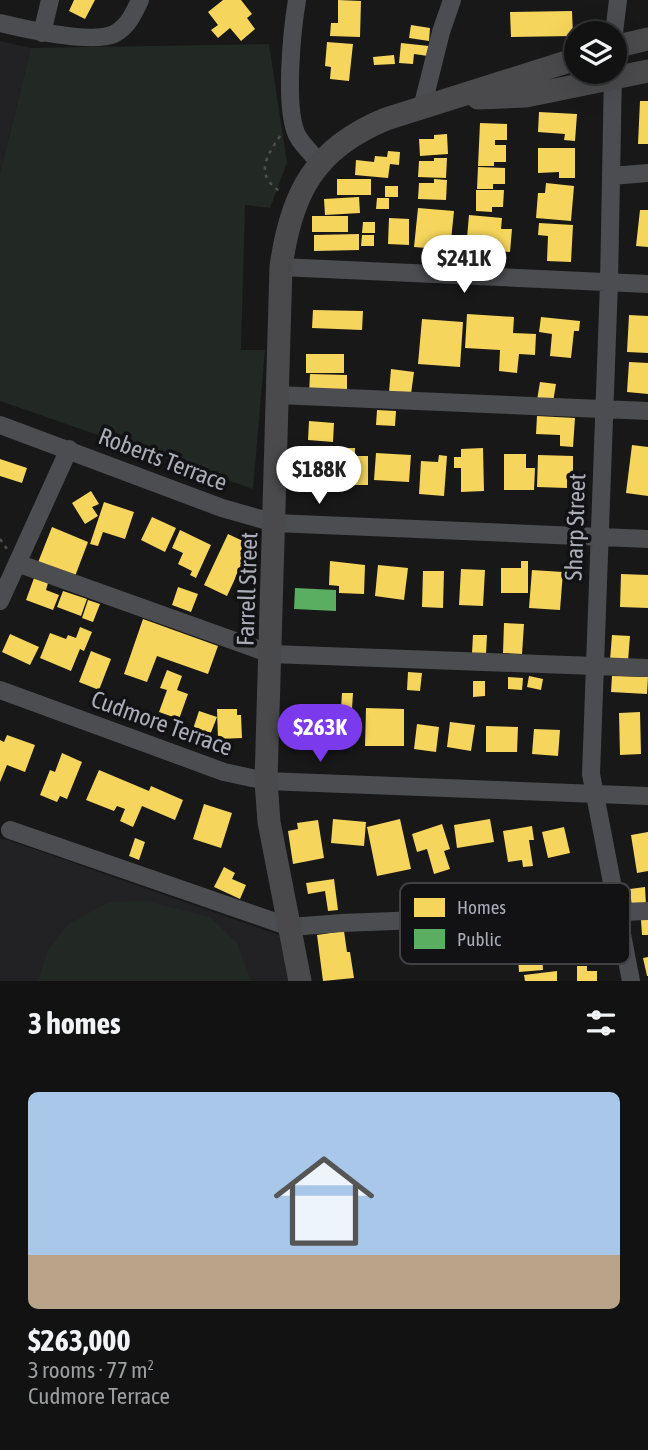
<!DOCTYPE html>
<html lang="en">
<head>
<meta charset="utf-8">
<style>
	body { margin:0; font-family:"Asap Condensed",sans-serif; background:#1b1b1b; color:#f1f3f6; height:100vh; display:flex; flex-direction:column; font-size:26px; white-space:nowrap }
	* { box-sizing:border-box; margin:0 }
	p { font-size:23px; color:#9c9e9f }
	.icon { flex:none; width:38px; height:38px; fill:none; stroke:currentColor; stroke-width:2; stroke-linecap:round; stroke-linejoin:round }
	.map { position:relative; height:981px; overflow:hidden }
	.details { display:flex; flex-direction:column; background:#121212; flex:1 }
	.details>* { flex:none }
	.buttons { position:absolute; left:564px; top:21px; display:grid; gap:14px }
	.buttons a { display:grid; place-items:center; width:63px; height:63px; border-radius:50%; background:#121212; box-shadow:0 7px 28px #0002,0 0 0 2px #313232; font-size:35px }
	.price { position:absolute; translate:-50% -60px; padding:0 16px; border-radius:24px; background:#fff; color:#222; font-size:23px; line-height:46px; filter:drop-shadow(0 2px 4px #0008) }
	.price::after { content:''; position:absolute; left:50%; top:42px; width:21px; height:16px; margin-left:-10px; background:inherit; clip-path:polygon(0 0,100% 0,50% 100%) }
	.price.current { background:#7c3aed; color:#fff }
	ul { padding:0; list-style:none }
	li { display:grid; align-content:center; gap:14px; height:371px; padding:0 28px }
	li span { display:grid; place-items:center; height:217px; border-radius:10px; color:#555 }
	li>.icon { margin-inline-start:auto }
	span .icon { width:126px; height:126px; fill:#fffc; stroke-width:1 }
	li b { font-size:30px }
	h2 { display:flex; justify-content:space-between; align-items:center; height:84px; padding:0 28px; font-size:30px }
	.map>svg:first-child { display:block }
</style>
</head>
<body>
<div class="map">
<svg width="648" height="981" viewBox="0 0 648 981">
	<rect width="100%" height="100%" fill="#181818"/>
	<path fill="#222224" d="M 0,41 L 31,48 L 0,173 Z
		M 0,839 L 8,840 L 279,935 L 289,981 L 0,981 Z"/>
	<path fill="#222823" d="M 269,44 L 287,163 L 270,208 L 245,205 L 241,350 L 265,350 L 253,489 L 0,401 L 0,173 L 31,48 Z
		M 146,901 L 210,917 L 237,943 L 251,981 L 38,981 L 47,952 L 67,925 L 109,902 Z"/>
	<path fill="#f6d55c" d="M 74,0 L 95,0 L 85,19 L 69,11 Z
		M 223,0 L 241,0 L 252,14 L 247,18 L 255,29 L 241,41 L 230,28 L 218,38 L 211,30 L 218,25 L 208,12 Z
		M 338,0 L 361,1 L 360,37 L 330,36 L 331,23 L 338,23 Z
		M 572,11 L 573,36 L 511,37 L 510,12 Z
		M 411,25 L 430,28 L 429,41 L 409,38 Z
		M 327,42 L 353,44 L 349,81 L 330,79 L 331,67 L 325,66 Z
		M 401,43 L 429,46 L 428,56 L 414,54 L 413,64 L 399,63 Z
		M 394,55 L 395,64 L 374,65 L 373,57 Z
		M 640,101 L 648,101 L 648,144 L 638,144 Z
		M 539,112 L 577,114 L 575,141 L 564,140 L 565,134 L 538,132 Z
		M 480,123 L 507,124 L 507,140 L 495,140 L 495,145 L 506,145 L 506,162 L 494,162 L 494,166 L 478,166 Z
		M 447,134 L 448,154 L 420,156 L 419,139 L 434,139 L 434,135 Z
		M 538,148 L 575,148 L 575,178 L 559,178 L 559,172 L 538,173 Z
		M 388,151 L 400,152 L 399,165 L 390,164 L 388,178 L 355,175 L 356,160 L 374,162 L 375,156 L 387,157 Z
		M 434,158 L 447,158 L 446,178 L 418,177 L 419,161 L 434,161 Z
		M 478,167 L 505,168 L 505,184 L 493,184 L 493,189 L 477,189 Z
		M 337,179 L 371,179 L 371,195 L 337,195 Z
		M 434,179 L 447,180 L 446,200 L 418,199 L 419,183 L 434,183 Z
		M 546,183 L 574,186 L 571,221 L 536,218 L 538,193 L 545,193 Z
		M 385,186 L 398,186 L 398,197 L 385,197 Z
		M 476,190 L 504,190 L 503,207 L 492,207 L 492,212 L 476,211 Z
		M 359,197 L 360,213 L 325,215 L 324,199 Z
		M 377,198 L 389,198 L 389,209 L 376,209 Z
		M 418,208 L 454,211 L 450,250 L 414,247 Z
		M 640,210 L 648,210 L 648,247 L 636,246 Z
		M 469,215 L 502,218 L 501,229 L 512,229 L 510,252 L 466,249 Z
		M 312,216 L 348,216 L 348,232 L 312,232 Z
		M 389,218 L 409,219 L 409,245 L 388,244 Z
		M 363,222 L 375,222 L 375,233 L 362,233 Z
		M 539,223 L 573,225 L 571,262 L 547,261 L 548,236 L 538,235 Z
		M 359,234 L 359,250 L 314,251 L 314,235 Z
		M 362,235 L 374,235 L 374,246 L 361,246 Z
		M 313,310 L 363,311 L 362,330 L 312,328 Z
		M 467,314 L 514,317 L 513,333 L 536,334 L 535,355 L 519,354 L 517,373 L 499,371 L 500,350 L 465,348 Z
		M 629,315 L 648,316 L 648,353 L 627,352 Z
		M 541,317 L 580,321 L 579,331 L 574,331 L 571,358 L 550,356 L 552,334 L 539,332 Z
		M 422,319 L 463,322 L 460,367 L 418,364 Z
		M 306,354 L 344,354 L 344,373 L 306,373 Z
		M 629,362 L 648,363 L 648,394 L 627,392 Z
		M 391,369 L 414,372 L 411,394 L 389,392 Z
		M 310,374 L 347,375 L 347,394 L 309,394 Z
		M 540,382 L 556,384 L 553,402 L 537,400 Z
		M 377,410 L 396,411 L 395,426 L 376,425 Z
		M 537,416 L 575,418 L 573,447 L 560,446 L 560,435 L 536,434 Z
		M 309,421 L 334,423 L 333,442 L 308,440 Z
		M 632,445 L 648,447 L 648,496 L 626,493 Z
		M 339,448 L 355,448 L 355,456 L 368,456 L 368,485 L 353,485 L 353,472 L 339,472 Z
		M 483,448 L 484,491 L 461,492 L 461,468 L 454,468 L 454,457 L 461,457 L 461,449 Z
		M 298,451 L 332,453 L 330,491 L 296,489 Z
		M 376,453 L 411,455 L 409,482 L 374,480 Z
		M 504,454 L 526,454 L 526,468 L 535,468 L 534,490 L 504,490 Z
		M 439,455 L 447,456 L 444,496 L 419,494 L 421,461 L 438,462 Z
		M 538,455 L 573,456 L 573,474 L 567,474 L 567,488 L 537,487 Z
		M 0,459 L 27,468 L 22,483 L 0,476 Z
		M 91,491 L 99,504 L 92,507 L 98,516 L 85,524 L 72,503 Z
		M 104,502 L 134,512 L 125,539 L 103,532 L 98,546 L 90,544 Z
		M 152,517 L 176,528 L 165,552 L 141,540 Z
		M 52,527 L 88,542 L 74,579 L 37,565 Z
		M 180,530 L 211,545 L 196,578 L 190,575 L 192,571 L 178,564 L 183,553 L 172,548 Z
		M 228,534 L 245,542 L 240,552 L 246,555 L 227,596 L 204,585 Z
		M 330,561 L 365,565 L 364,594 L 339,593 L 339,586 L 329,585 Z
		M 521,561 L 528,561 L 528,593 L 501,593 L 501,568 L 521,568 Z
		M 378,565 L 408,568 L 404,600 L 375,596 Z
		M 461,569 L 485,570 L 483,606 L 459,605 Z
		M 532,570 L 563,572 L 560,610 L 529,608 Z
		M 423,571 L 444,571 L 443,608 L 422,607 Z
		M 621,574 L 648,575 L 648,608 L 620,607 Z
		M 34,578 L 48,583 L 46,590 L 59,595 L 53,610 L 26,600 Z
		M 178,587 L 198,594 L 191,612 L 172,605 Z
		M 63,591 L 87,599 L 81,616 L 57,607 Z
		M 88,600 L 100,604 L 93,622 L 82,618 Z
		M 143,619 L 218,646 L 208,674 L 157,656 L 147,682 L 124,674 Z
		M 504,623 L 524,624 L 522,654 L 503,653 Z
		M 80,627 L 92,632 L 84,651 L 80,649 L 71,671 L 40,658 L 50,633 L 66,639 L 68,635 L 76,638 Z
		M 10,634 L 39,647 L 30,665 L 2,652 Z
		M 473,635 L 487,635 L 486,654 L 472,653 Z
		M 612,635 L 630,636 L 628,661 L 610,660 Z
		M 91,651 L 111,659 L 99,690 L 79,682 Z
		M 167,670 L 182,676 L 177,690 L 188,694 L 179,719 L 159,712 L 167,690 L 160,688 Z
		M 408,672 L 422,673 L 420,691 L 407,690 Z
		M 529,676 L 543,679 L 541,690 L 527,687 Z
		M 612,676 L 648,677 L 647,694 L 611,692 Z
		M 508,677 L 523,678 L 522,690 L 508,689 Z
		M 473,681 L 485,681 L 485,696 L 473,697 Z
		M 342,693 L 353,693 L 352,709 L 341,708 Z
		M 366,708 L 404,709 L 404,746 L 365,746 Z
		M 217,709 L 237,709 L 237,715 L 241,715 L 242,738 L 218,739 Z
		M 199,711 L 217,717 L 210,735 L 193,729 Z
		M 313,712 L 315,742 L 294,743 L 292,714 Z
		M 640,712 L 641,754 L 620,755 L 619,713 Z
		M 332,713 L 356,715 L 354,745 L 330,744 Z
		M 450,722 L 475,725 L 471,751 L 447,747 Z
		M 417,724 L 439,727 L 436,752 L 414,749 Z
		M 486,726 L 518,727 L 517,752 L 486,752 Z
		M 534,729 L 560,730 L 558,756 L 532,754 Z
		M 7,735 L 35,745 L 25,772 L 7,765 L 0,782 L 0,740 L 4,742 Z
		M 62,753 L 82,762 L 67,799 L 60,796 L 57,802 L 40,795 L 50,770 L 55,772 Z
		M 99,770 L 149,791 L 151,786 L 183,800 L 175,820 L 142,806 L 133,827 L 120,821 L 125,809 L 117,806 L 114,811 L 86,800 Z
		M 204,804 L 232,813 L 221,848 L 193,839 Z
		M 333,819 L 366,822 L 364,846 L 331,843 Z
		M 400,819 L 411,869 L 377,876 L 367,827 Z
		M 490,819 L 494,842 L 457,848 L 454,825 Z
		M 318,820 L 324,858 L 293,864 L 288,831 L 298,829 L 297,823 Z
		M 442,824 L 450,849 L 444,851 L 450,869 L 434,874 L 427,849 L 417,852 L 412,834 Z
		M 532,826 L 534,840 L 529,840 L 533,866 L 523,867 L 522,860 L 508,862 L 503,831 Z
		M 564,827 L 570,853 L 548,858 L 542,832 Z
		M 648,832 L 648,871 L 637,873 L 631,835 Z
		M 135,838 L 145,842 L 139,860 L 129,856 Z
		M 224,867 L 235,873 L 232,879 L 246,885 L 240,899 L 214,887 Z
		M 334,879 L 338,910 L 328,911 L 325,891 L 308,894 L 306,883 Z
		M 645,887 L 646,906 L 632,908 L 630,889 Z
		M 648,919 L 648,935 L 642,935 L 641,920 Z
		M 548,922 L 549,933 L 541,934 L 543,970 L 519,972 L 516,924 Z
		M 344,931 L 347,952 L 350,952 L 354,978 L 323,981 L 317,935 Z
		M 648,957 L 648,976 L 647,976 L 643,958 Z
		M 577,966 L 587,966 L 587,971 L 597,971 L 597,981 L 577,981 Z
		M 557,971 L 557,981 L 525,981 L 524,975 Z"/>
	<path fill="#5aae61" d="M 295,588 L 336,590 L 336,611 L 294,609 Z"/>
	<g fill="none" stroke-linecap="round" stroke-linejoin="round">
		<path stroke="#4e4f52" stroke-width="2.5" stroke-dasharray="3.5 5" stroke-linecap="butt" d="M 280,136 C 266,157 254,175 281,192
			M 0,539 L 7,549"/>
		<path stroke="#4c4d50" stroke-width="18" d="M 297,0 C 292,30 284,108 297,135 C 302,145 313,155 321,164
			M 0,23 C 25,29 91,44 114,34 C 128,27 134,13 140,0
			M 42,33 L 50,0
			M 614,33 L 618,0
			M 613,72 L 609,283 L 591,774 L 631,981
			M 422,108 L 441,32 L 452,0
			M 611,176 L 648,173
			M 281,267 L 648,284
			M 277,395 L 648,411
			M 0,425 L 222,508 L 275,523 L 648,539
			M 17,563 L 271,654 L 648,668
			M 0,601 L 69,449
			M 0,690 L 224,772 L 266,781 L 648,796
			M 10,830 L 290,927 L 342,923 L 648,911"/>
		<path stroke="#4a4a4c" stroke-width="23" d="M 614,47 L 648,39
			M 478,98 L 526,96 L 648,71
			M 300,981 L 269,822 L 266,781 L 281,267 C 291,193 315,148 386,119 L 576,59"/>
	</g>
	<g text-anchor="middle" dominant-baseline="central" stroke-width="7" stroke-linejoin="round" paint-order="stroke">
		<g font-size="24" fill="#aaadb8" stroke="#121214">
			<text transform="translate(163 459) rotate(21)">Roberts Terrace</text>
			<text transform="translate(575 527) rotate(-88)">Sharp Street</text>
			<text transform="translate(247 589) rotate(-88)">Farrell Street</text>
			<text transform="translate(162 723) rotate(20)">Cudmore Terrace</text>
		</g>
	</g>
	<rect x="400" y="883" width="230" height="81" rx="10" fill="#121214" stroke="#404045" stroke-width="2"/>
	<rect x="414" y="898" width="31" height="19" fill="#f6d55c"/>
	<rect x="414" y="929" width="31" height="20" fill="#5aae61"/>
	<g font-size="19" fill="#aaadb8">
		<text x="457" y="914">Homes</text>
		<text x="457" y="946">Public</text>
	</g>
</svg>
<div class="buttons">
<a><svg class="icon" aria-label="layers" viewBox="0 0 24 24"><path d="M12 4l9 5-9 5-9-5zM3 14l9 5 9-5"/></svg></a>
</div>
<b class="price" style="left:464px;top:295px">$241K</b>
<b class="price" style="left:319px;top:506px">$188K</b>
<b class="price current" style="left:320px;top:764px">$263K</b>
</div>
<section class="details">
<h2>3 homes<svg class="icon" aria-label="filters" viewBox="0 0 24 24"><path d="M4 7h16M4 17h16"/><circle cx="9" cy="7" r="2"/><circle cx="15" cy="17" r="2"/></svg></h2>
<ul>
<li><span style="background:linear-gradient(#a9c7e8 75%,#b9a48a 0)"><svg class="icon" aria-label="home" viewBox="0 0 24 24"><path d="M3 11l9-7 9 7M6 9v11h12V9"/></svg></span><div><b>$263,000</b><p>3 rooms · 77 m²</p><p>Cudmore Terrace</p></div></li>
</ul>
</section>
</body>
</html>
